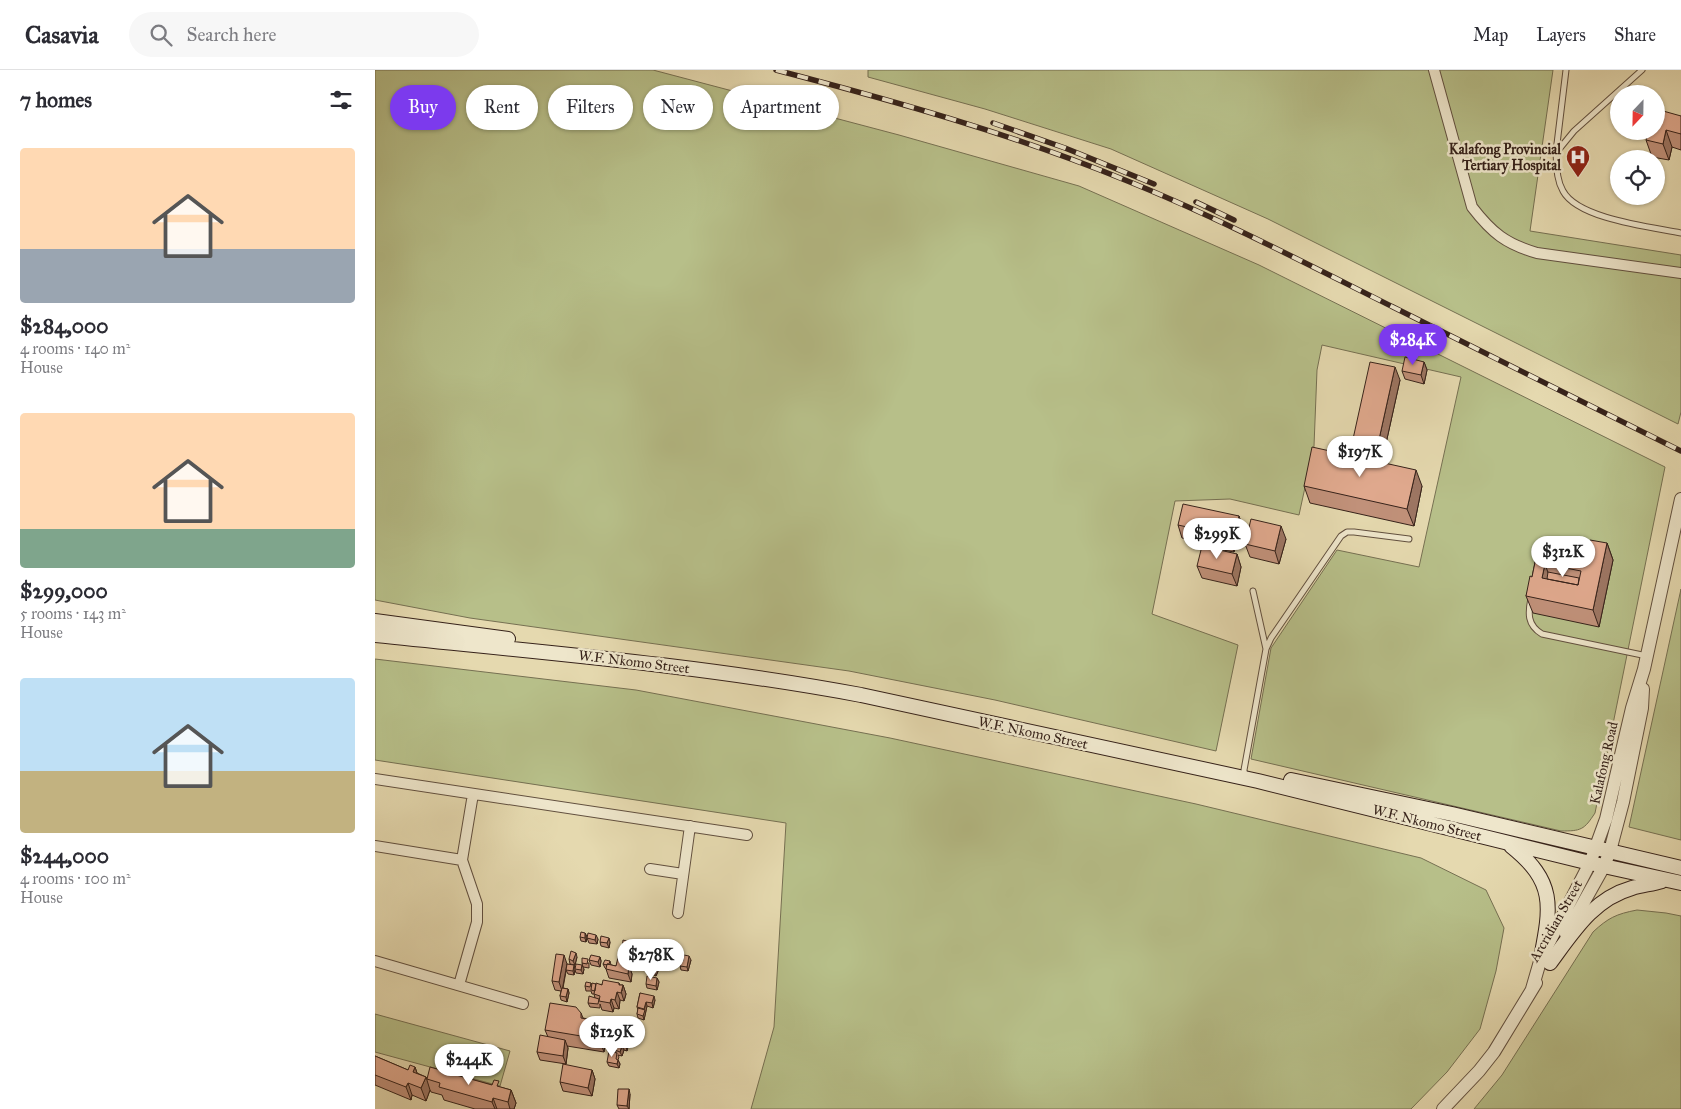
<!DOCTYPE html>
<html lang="en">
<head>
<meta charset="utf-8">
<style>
	body { margin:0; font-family:"IM FELL Great Primer",serif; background:#f7f7f7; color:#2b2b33; height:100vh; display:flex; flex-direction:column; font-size:19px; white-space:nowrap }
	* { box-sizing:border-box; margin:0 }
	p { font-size:16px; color:#7c7c81 }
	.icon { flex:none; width:28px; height:28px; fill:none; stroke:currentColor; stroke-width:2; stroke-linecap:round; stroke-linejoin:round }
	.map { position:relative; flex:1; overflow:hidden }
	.side { display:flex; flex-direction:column; background:#fff; width:375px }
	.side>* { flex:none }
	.hud { position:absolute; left:15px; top:15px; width:475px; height:45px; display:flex; gap:10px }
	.needle { width:32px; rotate:202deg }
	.fabs { position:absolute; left:1235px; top:15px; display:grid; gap:10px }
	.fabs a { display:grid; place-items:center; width:55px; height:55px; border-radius:50%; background:#fff; box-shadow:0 1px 4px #0004; font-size:25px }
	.price { position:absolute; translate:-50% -42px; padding:0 11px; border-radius:18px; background:#fff; color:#222; font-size:16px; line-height:32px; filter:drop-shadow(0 1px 2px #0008) }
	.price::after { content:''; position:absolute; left:50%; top:30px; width:15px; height:11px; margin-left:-8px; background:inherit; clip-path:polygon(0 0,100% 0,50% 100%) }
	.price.on { background:#7c3aed; color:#fff }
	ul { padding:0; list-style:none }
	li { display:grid; align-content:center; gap:10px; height:265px; padding:0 20px }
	li span { display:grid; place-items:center; height:155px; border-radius:5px; color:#555 }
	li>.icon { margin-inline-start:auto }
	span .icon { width:90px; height:90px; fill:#fffc; stroke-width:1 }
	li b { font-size:21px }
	h2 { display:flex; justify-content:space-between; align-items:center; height:60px; padding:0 20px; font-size:21px }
	.tag { padding:0 18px; border-radius:22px; background:#fff; box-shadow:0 1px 4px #0004; font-size:18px; line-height:45px }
	.tag.on { background:#7c3aed; color:#fff }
	header { display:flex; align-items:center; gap:30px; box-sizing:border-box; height:70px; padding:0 25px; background:#fff; border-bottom:1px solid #e1e1e2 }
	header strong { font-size:24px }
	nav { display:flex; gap:28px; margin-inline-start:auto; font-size:18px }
	.search { width:350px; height:45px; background:#f7f7f7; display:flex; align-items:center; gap:12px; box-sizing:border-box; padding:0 18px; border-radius:28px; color:#7c7c81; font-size:19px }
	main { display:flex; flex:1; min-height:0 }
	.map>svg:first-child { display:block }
</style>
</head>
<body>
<header>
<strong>Casavia</strong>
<div class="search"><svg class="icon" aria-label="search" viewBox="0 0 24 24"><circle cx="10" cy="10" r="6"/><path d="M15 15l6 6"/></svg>Search here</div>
<nav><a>Map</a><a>Layers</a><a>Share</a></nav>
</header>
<main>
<section class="side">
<h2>7 homes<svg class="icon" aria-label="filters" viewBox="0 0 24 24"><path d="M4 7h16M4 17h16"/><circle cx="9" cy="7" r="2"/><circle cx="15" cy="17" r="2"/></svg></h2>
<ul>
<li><span style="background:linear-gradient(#ffd9b3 65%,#9aa5b1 0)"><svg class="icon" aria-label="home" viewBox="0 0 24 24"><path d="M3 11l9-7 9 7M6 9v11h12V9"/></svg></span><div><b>$284,000</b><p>4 rooms · 140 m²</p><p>House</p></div></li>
<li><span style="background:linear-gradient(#ffd9b3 75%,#7fa58c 0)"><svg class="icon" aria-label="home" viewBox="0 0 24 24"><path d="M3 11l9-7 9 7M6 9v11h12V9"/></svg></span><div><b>$299,000</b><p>5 rooms · 143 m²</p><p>House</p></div></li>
<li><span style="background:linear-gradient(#bfe0f5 60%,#c2b280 0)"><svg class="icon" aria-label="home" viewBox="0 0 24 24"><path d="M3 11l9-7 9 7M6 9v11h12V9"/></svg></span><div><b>$244,000</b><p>4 rooms · 100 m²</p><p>House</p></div></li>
</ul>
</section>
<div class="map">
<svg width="1306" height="1039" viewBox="0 0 1306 1039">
	<rect width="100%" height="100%" fill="#e5d9af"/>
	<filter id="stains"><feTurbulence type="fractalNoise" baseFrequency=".004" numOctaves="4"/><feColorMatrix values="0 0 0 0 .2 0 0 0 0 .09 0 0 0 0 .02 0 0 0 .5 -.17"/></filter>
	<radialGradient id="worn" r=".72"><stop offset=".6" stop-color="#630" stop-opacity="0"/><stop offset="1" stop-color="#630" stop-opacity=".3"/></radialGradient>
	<path fill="#b7bf89" stroke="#767052" d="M 0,0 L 278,0 L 524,65 L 704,116 L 884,195 L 1290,397 L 1220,743 C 1209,760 1206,761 1186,761 L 876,689 L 896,578 L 962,480 L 1044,497 L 1086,307 L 947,275 L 942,300 L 939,376 L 924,445 L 855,429 L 800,431 L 777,544 L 863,575 L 841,681 L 620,630 L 474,601 L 95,548 L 0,530 Z
		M 493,0 L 1178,0 L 1155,161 L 1306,185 L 1306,342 L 1303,354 L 893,149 L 736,79 L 610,39 L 493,7 Z
		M 1306,519 L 1306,770 L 1254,757 Z
		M 0,589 L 261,620 L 515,668 L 821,734 L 1046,788 L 1111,820 L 1129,858 L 1121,901 L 1105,959 L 1072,1002 L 1036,1039 L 376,1039 L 399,957 L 411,753 L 0,690 Z
		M 1262,840 L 1291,843 L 1306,846 L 1306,1039 L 1099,1039 L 1127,1005 L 1218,862 C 1233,848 1241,844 1262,840 Z
		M 0,944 L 135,981 L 125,1016 L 0,982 Z"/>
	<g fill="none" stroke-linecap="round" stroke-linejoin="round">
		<g stroke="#62503f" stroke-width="7">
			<path id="service" d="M 1267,0 L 1199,61 L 1181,83 C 1182,95 1181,109 1188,121 C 1203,149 1276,157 1306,163
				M 1181,82 L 1191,0
				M 878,521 L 891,579
				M 1156,528 C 1153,543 1152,555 1167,564 L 1272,586
				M 870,708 L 869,700 L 891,579 L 896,568 L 966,466 L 972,462 L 979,462 L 1034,469"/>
		</g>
		<g stroke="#62503f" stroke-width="12">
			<path id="minor" d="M 1059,0 L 1097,137 C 1117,163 1131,174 1162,183 L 1306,203
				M 0,709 L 372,765
				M 0,776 L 87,790
				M 275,799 L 308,804
				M 303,843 L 315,756
				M 0,891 L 148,934
				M 84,915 L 102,852 L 102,834 L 87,790 L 98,724"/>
		</g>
		<g stroke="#62503f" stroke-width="14">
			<path id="tertiary" d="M 1191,864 L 1229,796 L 1235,781 L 1248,732 L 1267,638 L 1268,619
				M 1157,919 L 1166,888 L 1215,793 L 1231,749 L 1257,638 L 1269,599 L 1306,429
				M 1068,1039 L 1104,1001 L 1119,982 L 1161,913"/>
		</g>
		<g stroke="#36221a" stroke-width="16">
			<path id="secondary" d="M 0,551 L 133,569
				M 0,565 C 163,582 326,595 486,625 L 883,711 L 1215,793 L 1306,813
				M 916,710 L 1077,744 L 1306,798
				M 1136,776 C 1181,812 1176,836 1166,888
				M 1175,893 C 1198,862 1218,829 1257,818 C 1267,815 1277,814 1287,811"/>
		</g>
		<use href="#service" stroke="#eee6cb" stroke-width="5"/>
		<use href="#minor" stroke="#eee6cb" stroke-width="10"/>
		<use href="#tertiary" stroke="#eee6cb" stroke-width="12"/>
		<use href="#secondary" stroke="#eee6cb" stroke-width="14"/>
		<g stroke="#36221a" stroke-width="5.5">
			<path id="rail" d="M 401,0 C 520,31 637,64 750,110 C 842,147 930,193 1018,237 C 1114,285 1210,333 1306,381
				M 618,53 L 690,78 L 779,114
				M 821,132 L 859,150"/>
		</g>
		<use href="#rail" stroke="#eee6cb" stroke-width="4" stroke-dasharray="11" stroke-linecap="butt"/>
	</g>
	<path fill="#c1917a" stroke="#36221a" d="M 1306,46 L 1306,80 L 1297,77 L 1294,90 L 1277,87 L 1271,70 Z
		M 1049,292 L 1052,300 L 1049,314 L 1030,309 L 1027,301 Z
		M 1025,310 L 1008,387 L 983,381 L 978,369 Z
		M 929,416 L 1047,416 L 1039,456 L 935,433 Z
		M 864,446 L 868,459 L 866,470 L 862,469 L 859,482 L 848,480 L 846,476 L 807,468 L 803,455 Z
		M 911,469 L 904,494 L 875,487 L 870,474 Z
		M 1164,473 L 1212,485 L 1232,473 L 1238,490 L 1224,557 L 1158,543 L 1151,526 L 1157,507 Z
		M 862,484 L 866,497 L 862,516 L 827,508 L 822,496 Z
		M 210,863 L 212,867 L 211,872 L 206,871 L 205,867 Z
		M 212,868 L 223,869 L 222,874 L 214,873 Z
		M 225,872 L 235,872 L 234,878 L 226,876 Z
		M 257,876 L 255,885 L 254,885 L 255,889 L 254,896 L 257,904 L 256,912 L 234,908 L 231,899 L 230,898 L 228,894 L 235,891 L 236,895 L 241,896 L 247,879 Z
		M 202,887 L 200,895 L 195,894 L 194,889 Z
		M 225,887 L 226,891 L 225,897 L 216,895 L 214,890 Z
		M 284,890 L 286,894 L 281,906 L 273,903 L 271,898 Z
		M 316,890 L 313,901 L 306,900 L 305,896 Z
		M 207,893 L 214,893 L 214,898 L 208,897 Z
		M 192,894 L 200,898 L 209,899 L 208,904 L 201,903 L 200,900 L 199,905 L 193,904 L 191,900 L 192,896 L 188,918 L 193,919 L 194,923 L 192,932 L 186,930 L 185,926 L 186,921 L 180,920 L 177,911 Z
		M 282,908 L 284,912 L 282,920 L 272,918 L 271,914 Z
		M 216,913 L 217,915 L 244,913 L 244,915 L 248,915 L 251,924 L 249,931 L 245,930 L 244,939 L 239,938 L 238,942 L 227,940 L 225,934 L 225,938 L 215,937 L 213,933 L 220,928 L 219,924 L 217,924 L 216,921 L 211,921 L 210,916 Z
		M 265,923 L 280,930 L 278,938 L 272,936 L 269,950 L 263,948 L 262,944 L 263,940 L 262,937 Z
		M 206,943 L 208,948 L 227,952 L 232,964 L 229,982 L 192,976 L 193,978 L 191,994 L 165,990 L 162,982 L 173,967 L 170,960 Z
		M 254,972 L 252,981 L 249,980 L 247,986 L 243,985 L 244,987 L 243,990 L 245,994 L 244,998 L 234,996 L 232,992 L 241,982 L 240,979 L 239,979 L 238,975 Z
		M 0,986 L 33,1000 L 40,997 L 42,1003 L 51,1007 L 52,1009 L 77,1004 L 136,1020 L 141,1033 L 139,1039 L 100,1039 L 69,1030 L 67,1025 L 56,1022 L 55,1020 L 51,1031 L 37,1025 L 36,1030 L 0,1015 Z
		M 217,1000 L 220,1009 L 217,1026 L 188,1021 L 185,1012 Z
		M 255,1024 L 254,1039 L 244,1039 L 242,1035 Z"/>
	<path fill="#9d7663" stroke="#36221a" d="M 1291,60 L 1297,77 L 1294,90 L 1288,74 Z
		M 1049,292 L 1052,300 L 1049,314 L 1046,305 Z
		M 1020,297 L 1025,310 L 1008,387 L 1003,374 Z
		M 1041,400 L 1047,416 L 1039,456 L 1032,439 Z
		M 864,446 L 868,459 L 866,470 L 861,457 Z
		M 857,456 L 862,469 L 859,482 L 854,470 Z
		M 906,456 L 911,469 L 904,494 L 900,481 Z
		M 1232,473 L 1238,490 L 1224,557 L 1218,540 Z
		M 862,484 L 866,497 L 862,516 L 857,504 Z
		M 1170,494 L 1176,511 L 1167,508 Z
		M 210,863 L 212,867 L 211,872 L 210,868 Z
		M 221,865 L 223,869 L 222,874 L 220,870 Z
		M 234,868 L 235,872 L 234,878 L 232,873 Z
		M 255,872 L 257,876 L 255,885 L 253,881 Z
		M 252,880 L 255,889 L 252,903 L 249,895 Z
		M 201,883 L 202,887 L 200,895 L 198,891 Z
		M 189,885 L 192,894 L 187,921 L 184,912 Z
		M 314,886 L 316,890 L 313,901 L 312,897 Z
		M 225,887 L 226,891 L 225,897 L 223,892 Z
		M 284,890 L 286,894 L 281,906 L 279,902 Z
		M 199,895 L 200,899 L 199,905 L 198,901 Z
		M 207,895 L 209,899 L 208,904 L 206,900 Z
		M 254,896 L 257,904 L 256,912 L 253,904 Z
		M 282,908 L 284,912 L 282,920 L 281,916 Z
		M 244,913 L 247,921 L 248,915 L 251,924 L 249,931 L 244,915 Z
		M 193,919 L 194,923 L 192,932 L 191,927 Z
		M 242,922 L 245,930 L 244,939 L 240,930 Z
		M 279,926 L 280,930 L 278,938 L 277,933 Z
		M 236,929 L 239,938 L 238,942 L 235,933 Z
		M 271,932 L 272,936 L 269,950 L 268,946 Z
		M 227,952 L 232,964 L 229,982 L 224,969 Z
		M 252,967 L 254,972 L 252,981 L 251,976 Z
		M 190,970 L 193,978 L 191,994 L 188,986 Z
		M 247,976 L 249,980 L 247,986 L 245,982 Z
		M 243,990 L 245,994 L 244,998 L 242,994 Z
		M 40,997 L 44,1009 L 38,1002 Z
		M 217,1000 L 220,1009 L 217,1026 L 213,1018 Z
		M 51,1007 L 55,1020 L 51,1031 L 46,1018 Z
		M 33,1013 L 37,1025 L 36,1030 L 31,1017 Z
		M 254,1019 L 255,1024 L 254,1039 L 252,1036 Z
		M 136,1020 L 141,1033 L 139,1039 L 135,1039 L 133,1032 Z
		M 118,1028 L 122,1039 L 120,1039 L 117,1032 Z"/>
	<path fill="#e0a98e" stroke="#36221a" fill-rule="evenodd" d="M 1281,39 L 1306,46 L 1306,64 L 1291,60 L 1288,74 L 1271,70 L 1274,61 L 1281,61 Z
		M 1030,287 L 1049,292 L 1046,305 L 1027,301 Z
		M 995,292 L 1020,297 L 1003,374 L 978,369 Z
		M 937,377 L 1041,400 L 1032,439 L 929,416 Z
		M 808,434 L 864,446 L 861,457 L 857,456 L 854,470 L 843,467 L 844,464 L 803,455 Z
		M 876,449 L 906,456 L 900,481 L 870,474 Z
		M 1215,470 L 1232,473 L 1218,540 L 1151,526 L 1155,506 L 1157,507 L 1164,473 L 1212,485 ZM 1170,494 L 1206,501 L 1203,515 L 1167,508 Z
		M 827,476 L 862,484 L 857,504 L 822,496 Z
		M 1173,502 L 1204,508 L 1203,515 L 1172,509 Z
		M 206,862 L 210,863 L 210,868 L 205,867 Z
		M 213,863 L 221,865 L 220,870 L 212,868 Z
		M 226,866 L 234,868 L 232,873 L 225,872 Z
		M 248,870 L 255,872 L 253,881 L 247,879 Z
		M 245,879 L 252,880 L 249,895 L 254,896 L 253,904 L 231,899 L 232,894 L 241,896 Z
		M 196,881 L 201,883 L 198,891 L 194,889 Z
		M 181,884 L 189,885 L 184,912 L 177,911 Z
		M 216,885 L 225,887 L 223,892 L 214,890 Z
		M 309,885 L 314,886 L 312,897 L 305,896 L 306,891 L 308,891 Z
		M 276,886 L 284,890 L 279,902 L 271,898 Z
		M 207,888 L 213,889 L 212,894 L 207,893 Z
		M 230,890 L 235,891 L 234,894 L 232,894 L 232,895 L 228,894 Z
		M 192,894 L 199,895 L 198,901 L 191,900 Z
		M 201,894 L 207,895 L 206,900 L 200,899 Z
		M 272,906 L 282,908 L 281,916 L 271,914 Z
		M 228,910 L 244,913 L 244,915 L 248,915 L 246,923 L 242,922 L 240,930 L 236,929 L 235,933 L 224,931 L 225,926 L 219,924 L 221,913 L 227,915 Z
		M 211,912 L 216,913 L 215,917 L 210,916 Z
		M 217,913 L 221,914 L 220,921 L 216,920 Z
		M 187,918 L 193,919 L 191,927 L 185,926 Z
		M 265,923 L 279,926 L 277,933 L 271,932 L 269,939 L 262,937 Z
		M 214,926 L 224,929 L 223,934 L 213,933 Z
		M 175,933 L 201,937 L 206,943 L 206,948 L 227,952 L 224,969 L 170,960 Z
		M 263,938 L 270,940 L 268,946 L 262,944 Z
		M 165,965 L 190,970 L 188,986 L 162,982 Z
		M 239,965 L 252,967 L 251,976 L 247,976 L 245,982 L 240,980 L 241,975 L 238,975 Z
		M 234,981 L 242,983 L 241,989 L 243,990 L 242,994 L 232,992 Z
		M 0,986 L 33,1000 L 35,995 L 40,997 L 38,1002 L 51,1007 L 46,1018 L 33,1013 L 31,1017 L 0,1005 Z
		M 188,994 L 217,1000 L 213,1018 L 185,1012 Z
		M 70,996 L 75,998 L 74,1003 L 117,1015 L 119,1010 L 124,1011 L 122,1016 L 136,1020 L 133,1032 L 118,1028 L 117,1032 L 64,1017 L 65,1013 L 52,1009 L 55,997 L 69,1001 Z
		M 243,1019 L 254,1019 L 252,1036 L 242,1035 Z"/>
	<defs>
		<g id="hospital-pin" transform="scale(1.25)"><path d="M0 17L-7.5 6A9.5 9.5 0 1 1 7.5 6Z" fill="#8f2418" stroke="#eee6cb"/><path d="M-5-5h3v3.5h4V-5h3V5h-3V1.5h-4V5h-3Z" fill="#fff"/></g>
	</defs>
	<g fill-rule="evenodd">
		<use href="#hospital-pin" x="1203" y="87"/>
	</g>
	<g text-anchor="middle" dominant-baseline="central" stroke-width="5" stroke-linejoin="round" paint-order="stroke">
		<g font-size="14" font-weight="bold" fill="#36221a" stroke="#eee6cb" text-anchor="end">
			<text x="1186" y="79">Kalafong Provincial<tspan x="1186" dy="16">Tertiary Hospital</tspan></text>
		</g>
		<g font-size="14" fill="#36221a" stroke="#eee6cb">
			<text transform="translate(259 592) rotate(7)">W.F. Nkomo Street</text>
			<text transform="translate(658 663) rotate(12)">W.F. Nkomo Street</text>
			<text transform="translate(1229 693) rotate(-77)">Kalafong Road</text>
			<text transform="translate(1052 753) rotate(14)">W.F. Nkomo Street</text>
			<text transform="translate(1181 851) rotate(-60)">Arcridian Street</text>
		</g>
	</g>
	<rect width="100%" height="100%" filter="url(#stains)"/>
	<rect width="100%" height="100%" fill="url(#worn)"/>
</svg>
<div class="fabs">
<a><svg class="needle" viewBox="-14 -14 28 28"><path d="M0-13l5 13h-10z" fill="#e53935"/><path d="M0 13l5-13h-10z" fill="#7c7c81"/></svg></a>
<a><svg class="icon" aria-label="locate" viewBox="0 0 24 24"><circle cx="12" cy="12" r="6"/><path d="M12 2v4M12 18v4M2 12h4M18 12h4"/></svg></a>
</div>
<b class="price on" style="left:1038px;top:296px">$284K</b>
<b class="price" style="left:985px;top:408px">$197K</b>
<b class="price" style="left:842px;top:490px">$299K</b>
<b class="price" style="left:1188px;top:508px">$312K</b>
<b class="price" style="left:276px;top:911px">$278K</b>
<b class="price" style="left:237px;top:988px">$129K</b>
<b class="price" style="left:94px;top:1016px">$244K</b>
<div class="hud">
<a class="tag on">Buy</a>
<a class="tag">Rent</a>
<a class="tag">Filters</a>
<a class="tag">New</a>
<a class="tag">Apartment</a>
</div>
</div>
</main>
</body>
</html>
